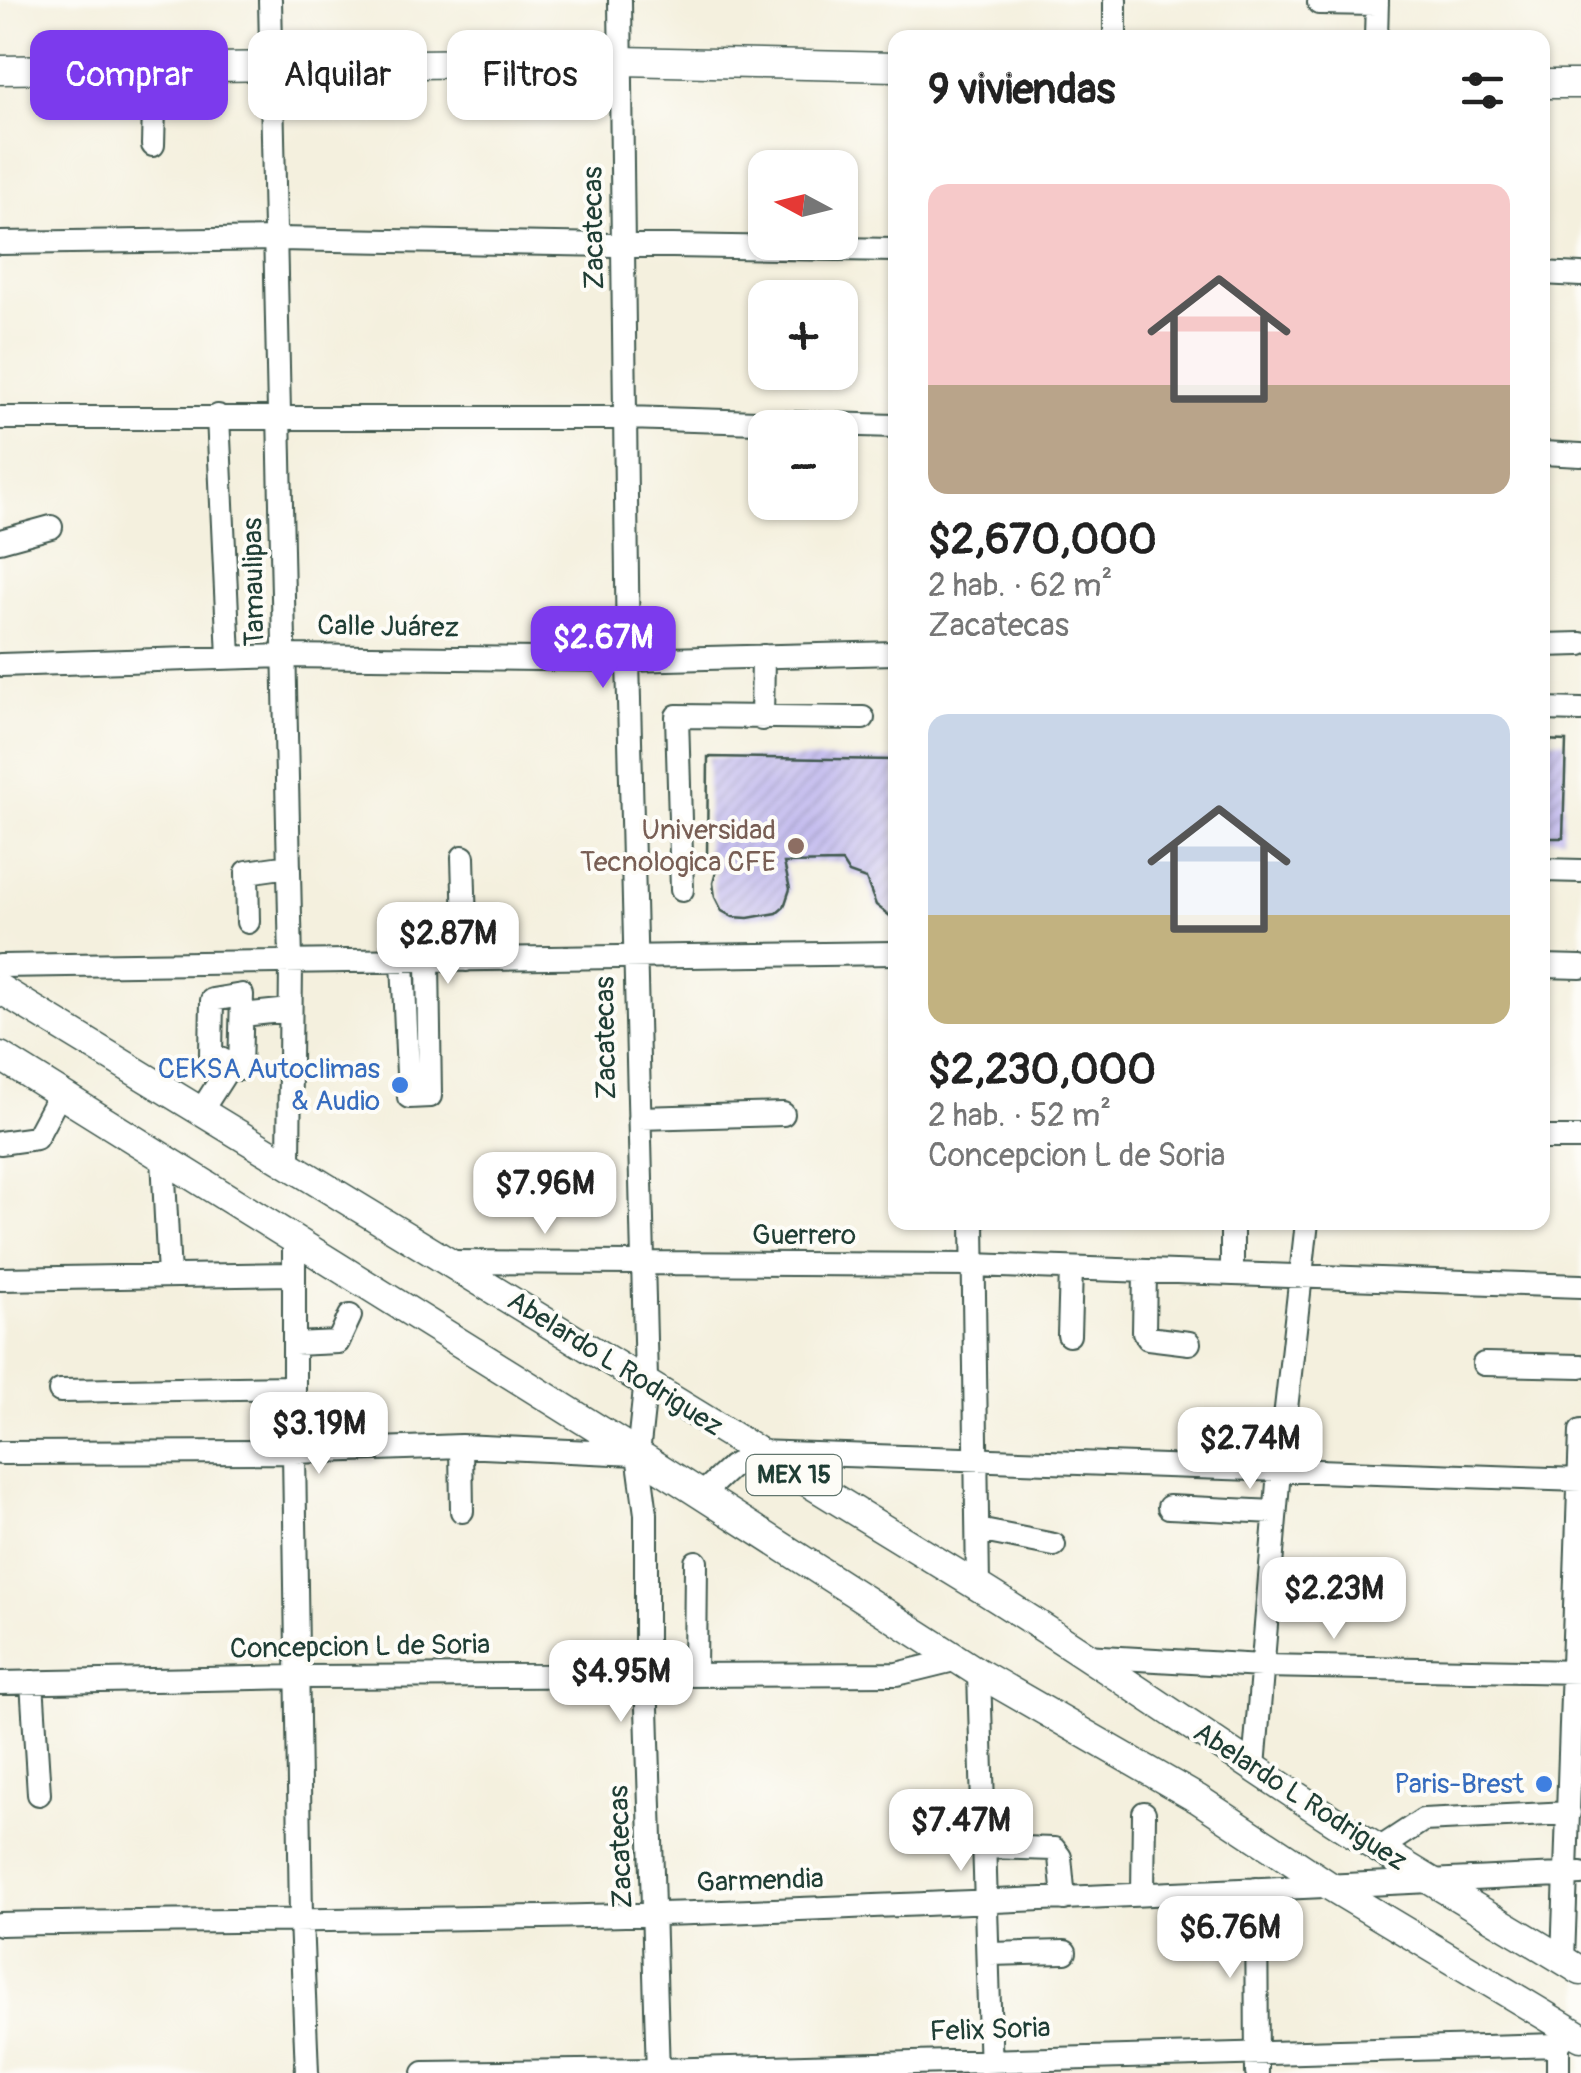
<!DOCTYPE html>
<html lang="es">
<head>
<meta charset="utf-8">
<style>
	body { margin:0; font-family:Pangolin,sans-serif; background:#f2f2f2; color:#222; height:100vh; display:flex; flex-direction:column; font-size:38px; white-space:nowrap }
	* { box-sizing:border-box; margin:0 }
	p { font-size:32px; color:#767676 }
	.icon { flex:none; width:55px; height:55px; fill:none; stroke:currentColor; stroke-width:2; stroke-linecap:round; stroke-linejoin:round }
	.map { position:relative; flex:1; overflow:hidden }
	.side { position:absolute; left:888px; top:30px; width:662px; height:1200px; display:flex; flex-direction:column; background:#fff; border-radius:20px; box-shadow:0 2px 8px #0004 }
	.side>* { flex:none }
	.guide { position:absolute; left:30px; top:30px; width:708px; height:90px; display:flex; gap:20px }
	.needle { width:65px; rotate:277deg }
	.buttons { position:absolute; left:748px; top:150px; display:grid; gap:20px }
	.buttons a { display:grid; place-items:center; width:110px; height:110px; border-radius:20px; background:#fff; box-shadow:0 2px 8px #0004; font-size:50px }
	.price { position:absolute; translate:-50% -85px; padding:0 22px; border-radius:20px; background:#fff; color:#222; font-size:32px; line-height:65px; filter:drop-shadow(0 2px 5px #0008) }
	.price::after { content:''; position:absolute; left:50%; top:60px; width:30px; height:22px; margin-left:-15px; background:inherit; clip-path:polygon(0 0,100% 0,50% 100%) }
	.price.current { background:#7c3aed; color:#fff }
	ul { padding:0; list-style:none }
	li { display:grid; align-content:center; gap:20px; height:530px; padding:0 40px }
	li span { display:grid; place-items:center; height:310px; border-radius:20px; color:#555 }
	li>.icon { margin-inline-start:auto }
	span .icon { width:180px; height:180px; fill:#fffc; stroke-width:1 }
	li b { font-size:42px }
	h2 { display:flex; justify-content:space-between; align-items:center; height:120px; padding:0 40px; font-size:42px }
	.chip { padding:0 35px; border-radius:20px; background:#fff; box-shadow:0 2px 8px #0004; font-size:35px; line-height:90px }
	.chip.current { background:#7c3aed; color:#fff }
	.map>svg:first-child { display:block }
</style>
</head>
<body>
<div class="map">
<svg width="1581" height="2073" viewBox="0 0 1581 2073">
	<defs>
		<pattern id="building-hatch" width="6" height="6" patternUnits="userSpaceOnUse" patternTransform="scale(2.5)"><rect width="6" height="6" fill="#beb5ee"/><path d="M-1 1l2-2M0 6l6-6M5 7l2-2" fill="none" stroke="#9a94c2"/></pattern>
	</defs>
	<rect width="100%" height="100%" fill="#fdfcf7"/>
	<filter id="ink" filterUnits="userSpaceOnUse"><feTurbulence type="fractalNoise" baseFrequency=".01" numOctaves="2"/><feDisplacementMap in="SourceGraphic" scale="20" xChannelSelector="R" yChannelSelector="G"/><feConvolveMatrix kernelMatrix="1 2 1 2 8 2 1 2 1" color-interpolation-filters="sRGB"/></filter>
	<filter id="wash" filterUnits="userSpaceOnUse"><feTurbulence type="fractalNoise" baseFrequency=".0048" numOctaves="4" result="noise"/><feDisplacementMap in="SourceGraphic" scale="40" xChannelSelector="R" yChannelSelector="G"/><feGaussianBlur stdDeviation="2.25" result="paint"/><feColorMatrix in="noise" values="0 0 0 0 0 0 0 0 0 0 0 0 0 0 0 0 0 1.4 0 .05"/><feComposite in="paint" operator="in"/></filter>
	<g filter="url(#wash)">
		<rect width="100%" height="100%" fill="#f4f0de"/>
		<g id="blocks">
			<path fill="url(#building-hatch)" d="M 1542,740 L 1566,741 L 1563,838 L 1542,838 Z
				M 708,757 L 895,760 L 895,920 L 876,905 L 866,879 L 849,873 L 842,862 L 784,863 L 790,889 L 784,907 L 777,913 L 748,918 L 733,917 L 722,911 L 715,897 L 713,883 L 720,857 L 707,856 Z"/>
		</g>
	</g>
	<g filter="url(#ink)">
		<use href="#blocks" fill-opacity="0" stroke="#3f584e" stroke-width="2.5"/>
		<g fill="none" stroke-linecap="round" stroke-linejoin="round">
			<g stroke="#3f584e" stroke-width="26">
				<path id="minor" d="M 270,0 L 291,963 L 289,1164
					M 620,0 L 628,660 L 646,1380 L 638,1454 L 646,1514 L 646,1674 L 658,2073
					M 1319,3 L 1377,4
					M 1115,38 L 1115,0
					M 1376,38 L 1377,0
					M 153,145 L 155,69
					M 0,243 L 277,239 L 895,250
					M 1542,273 L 1581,275
					M 218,416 L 229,657
					M 0,418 L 626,418 L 895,426
					M 1542,453 L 1581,455
					M 0,541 L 51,527
					M 1542,645 L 1581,644
					M 0,665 L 285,656 L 628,660 L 895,653
					M 1542,709 L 1581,710
					M 762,719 L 763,656
					M 463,857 L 466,960
					M 1542,870 L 1581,871
					M 682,890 L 677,716 L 863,718
					M 248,922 L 247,872 L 289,866
					M 403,961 L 409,1097 L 430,1096 L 428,961
					M 0,966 L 895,953
					M 1542,966 L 1581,967
					M 242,995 L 240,1069 L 211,1054 L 212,1000 Z
					M 242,1015 L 290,1010
					M 201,1111 L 231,1064
					M 639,1118 L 783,1114
					M 1542,1138 L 1581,1138
					M 0,1143 L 36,1138 L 60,1093
					M 163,1158 L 169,1276
					M 973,1222 L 978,1587
					M 294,1240 L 294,1452 L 301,1918 L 307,2073
					M 446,1262 L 973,1265 L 1581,1286
					M 1145,1271 L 1144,1332 L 1148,1338 L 1189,1343
					M 1232,1274 L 1232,1222
					M 0,1279 L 294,1274
					M 1069,1335 L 1071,1269
					M 294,1344 L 338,1342 L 350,1316
					M 1484,1364 L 1581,1366
					M 60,1391 L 294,1387
					M 461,1446 L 462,1511
					M 0,1453 L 294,1452 L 461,1446 L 636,1454
					M 702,1494 L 731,1467 L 756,1452 L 1581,1480
					M 1169,1507 L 1275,1512
					M 978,1530 L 1054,1545
					M 1085,1656 L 1262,1666 L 1581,1672
					M 979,1673 L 991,2073
					M 695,1674 L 696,1562
					M 32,1682 L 39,1794
					M 0,1683 L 299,1677 L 897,1674 L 958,1659
					M 1254,1767 L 1279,1471 L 1307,1222
					M 986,1847 L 1054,1849 L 1060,1857 L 1064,1899
					M 1379,1849 L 1423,1820 L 1569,1813
					M 1256,1889 L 1257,2073
					M 1143,1893 L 1144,1813
					M 0,1924 C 220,1920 440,1921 660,1914 C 967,1904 1274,1888 1581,1874
					M 989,1954 L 1065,1952
					M 1563,1960 L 1581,1431
					M 424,2073 L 658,2070 L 1558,2045
					M 1558,2073 L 1558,2045 L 1568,2033"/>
			</g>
			<g stroke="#3f584e" stroke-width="31">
				<path id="major" d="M 0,70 L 621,61 L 895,67
					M 1542,84 L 1581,84
					M 0,989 C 325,1187 650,1384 974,1584 C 1096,1659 1213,1742 1333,1820 C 1414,1873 1499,1920 1581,1971
					M 0,1056 L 638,1454 L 979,1673 L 1198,1799 L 1328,1885 L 1581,2037"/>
			</g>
			<use href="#minor" stroke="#fff" stroke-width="22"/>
			<use href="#major" stroke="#fff" stroke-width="28"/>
		</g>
	</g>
	<circle fill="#8d6e63" stroke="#fdfcf7" stroke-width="4" cx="796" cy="846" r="10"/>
	<g fill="#3f7fe0" stroke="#fdfcf7" stroke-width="4">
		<circle cx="400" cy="1085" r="10"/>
		<circle cx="1544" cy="1784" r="10"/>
	</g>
	<g text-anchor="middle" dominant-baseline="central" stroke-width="8" stroke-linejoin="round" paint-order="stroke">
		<rect fill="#fdfcf7" stroke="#62766e" stroke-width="2.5" x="746.5" y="1455" width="95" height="40" rx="8"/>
		<g font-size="25" font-weight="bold" fill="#1f3d34">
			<text x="794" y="1475">MEX 15</text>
		</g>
		<g font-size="28" fill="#1f3d34" stroke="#fdfcf7">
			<text transform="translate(594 228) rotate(-91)">Zacatecas</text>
			<text transform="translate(254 582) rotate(-91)">Tamaulipas</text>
			<text transform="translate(388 627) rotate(1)">Calle Juárez</text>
			<text transform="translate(606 1038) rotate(-91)">Zacatecas</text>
			<text x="804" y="1235">Guerrero</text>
			<text transform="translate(615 1364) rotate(32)">Abelardo L Rodriguez</text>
			<text transform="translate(360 1647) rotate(-1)">Concepcion L de Soria</text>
			<text transform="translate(1300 1797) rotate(33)">Abelardo L Rodriguez</text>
			<text transform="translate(621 1847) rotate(-92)">Zacatecas</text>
			<text transform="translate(760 1881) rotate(-2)">Garmendia</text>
			<text transform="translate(990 2030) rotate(-2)">Felix Soria</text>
		</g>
		<g font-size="28" fill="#785e54" stroke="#fdfcf7" text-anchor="end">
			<text x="776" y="830">Universidad<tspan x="776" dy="32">Tecnologica CFE</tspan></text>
		</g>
		<g font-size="28" fill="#366cbe" stroke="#fdfcf7" text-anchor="end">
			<text x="380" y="1069">CEKSA Autoclimas<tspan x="380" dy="32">&amp; Audio</tspan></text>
			<text x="1524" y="1784">Paris-Brest</text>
		</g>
	</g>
</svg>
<div class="buttons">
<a><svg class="needle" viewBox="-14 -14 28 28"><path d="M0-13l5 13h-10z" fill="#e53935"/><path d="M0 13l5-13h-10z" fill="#767676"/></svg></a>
<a>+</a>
<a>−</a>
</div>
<b class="price current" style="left:603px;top:691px">$2.67M</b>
<b class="price" style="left:448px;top:987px">$2.87M</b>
<b class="price" style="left:545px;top:1237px">$7.96M</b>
<b class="price" style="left:319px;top:1477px">$3.19M</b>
<b class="price" style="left:1250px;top:1492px">$2.74M</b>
<b class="price" style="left:1334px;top:1642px">$2.23M</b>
<b class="price" style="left:621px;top:1725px">$4.95M</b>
<b class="price" style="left:961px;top:1874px">$7.47M</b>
<b class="price" style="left:1230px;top:1981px">$6.76M</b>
<div class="guide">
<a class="chip current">Comprar</a>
<a class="chip">Alquilar</a>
<a class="chip">Filtros</a>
</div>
<section class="side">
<h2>9 viviendas<svg class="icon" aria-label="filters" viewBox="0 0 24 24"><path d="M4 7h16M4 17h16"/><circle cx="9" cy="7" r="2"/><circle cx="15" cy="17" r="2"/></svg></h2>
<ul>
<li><span style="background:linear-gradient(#f6c9c9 65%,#b9a48a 0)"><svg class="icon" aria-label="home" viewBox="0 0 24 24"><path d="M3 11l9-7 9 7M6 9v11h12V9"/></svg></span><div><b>$2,670,000</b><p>2 hab. · 62 m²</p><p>Zacatecas</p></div></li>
<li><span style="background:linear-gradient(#c9d6e8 65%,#c2b280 0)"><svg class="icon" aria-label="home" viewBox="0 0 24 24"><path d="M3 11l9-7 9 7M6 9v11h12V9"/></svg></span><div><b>$2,230,000</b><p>2 hab. · 52 m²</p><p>Concepcion L de Soria</p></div></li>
</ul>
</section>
</div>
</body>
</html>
